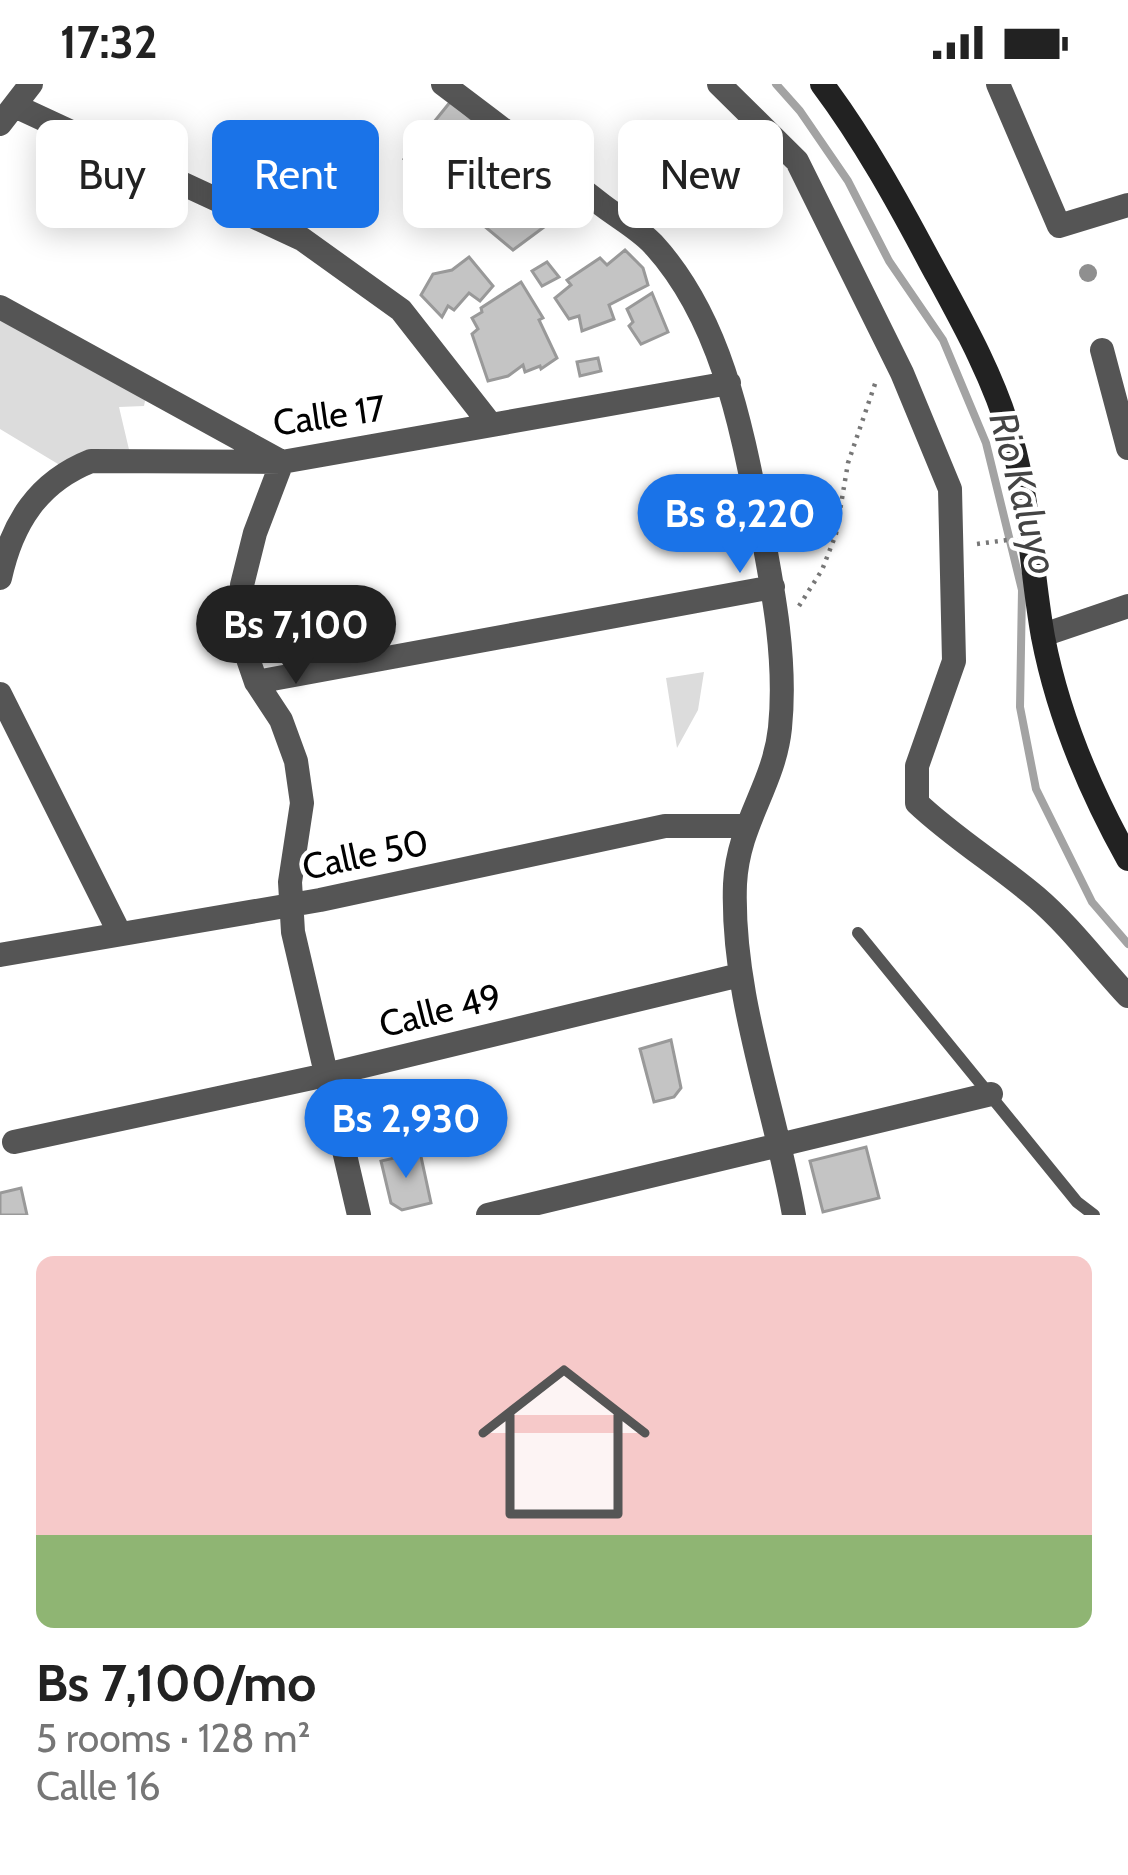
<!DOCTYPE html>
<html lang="en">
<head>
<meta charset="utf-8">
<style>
	body { margin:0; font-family:Cabin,sans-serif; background:#f2f2f2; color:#222; height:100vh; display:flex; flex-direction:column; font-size:45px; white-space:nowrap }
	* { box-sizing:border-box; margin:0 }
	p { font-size:39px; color:#767676 }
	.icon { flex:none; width:66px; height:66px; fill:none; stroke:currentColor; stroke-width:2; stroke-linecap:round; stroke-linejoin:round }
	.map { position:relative; height:1131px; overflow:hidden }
	.drawer { display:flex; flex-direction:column; background:#fff; flex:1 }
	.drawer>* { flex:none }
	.hud { position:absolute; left:36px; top:36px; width:1056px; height:108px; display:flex; gap:24px }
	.price { position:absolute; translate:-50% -102px; padding:0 27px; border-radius:42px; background:#1a73e8; color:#fff; font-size:39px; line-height:78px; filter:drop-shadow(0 3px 6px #0008) }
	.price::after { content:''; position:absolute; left:50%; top:72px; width:36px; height:27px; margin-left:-18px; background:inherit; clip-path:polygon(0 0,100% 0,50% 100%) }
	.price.current { background:#222; color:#fff }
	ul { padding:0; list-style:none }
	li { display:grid; align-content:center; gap:24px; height:636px; padding:0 36px }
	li+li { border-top:3px solid #e0e0e0 }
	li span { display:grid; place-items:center; height:372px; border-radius:18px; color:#555 }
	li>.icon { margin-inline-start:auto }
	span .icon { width:216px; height:216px; fill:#fffc; stroke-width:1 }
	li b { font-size:51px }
	.chip { padding:0 42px; border-radius:18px; background:#fff; box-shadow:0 6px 30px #0003; font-size:42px; line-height:108px }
	.chip.current { background:#1a73e8; color:#fff }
	.status { display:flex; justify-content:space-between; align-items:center; height:84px; padding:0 60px; background:#fff; direction:ltr }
	.status svg { height:33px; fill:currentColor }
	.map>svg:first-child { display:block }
</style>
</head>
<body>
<div class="status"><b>17:32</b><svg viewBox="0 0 49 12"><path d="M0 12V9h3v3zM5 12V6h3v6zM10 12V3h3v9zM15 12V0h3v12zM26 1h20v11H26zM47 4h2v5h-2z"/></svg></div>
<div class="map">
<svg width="1128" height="1131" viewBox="0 0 1128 1131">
	<rect width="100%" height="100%" fill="#fff"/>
	<path fill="#dcdcdc" d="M 0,232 L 147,307 L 144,322 L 119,323 L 131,374 L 68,386 L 0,345 Z
		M 704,588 L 698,626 L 677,664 L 666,594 Z"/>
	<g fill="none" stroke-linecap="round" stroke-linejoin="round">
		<path stroke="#a3a3a3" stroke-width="8" d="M 776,0 L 800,27 L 848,97 L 889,177 L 943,256 L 986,359 L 1022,506 L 1020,623 L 1036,705 L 1092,818 L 1128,860"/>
	</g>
	<path fill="#c4c4c4" stroke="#999" stroke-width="3" d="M 451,17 L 480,43 L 429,97 L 404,75 Z
		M 534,101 L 567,126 L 513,166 L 484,142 L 512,114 Z
		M 625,166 L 643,184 L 648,201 L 609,221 L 614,235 L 582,247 L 579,232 L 569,235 L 555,214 L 571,201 L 567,196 L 600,174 L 607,181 Z
		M 469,173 L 493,202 L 480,217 L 469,209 L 454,226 L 448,222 L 442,233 L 421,211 L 433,190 L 452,186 Z
		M 547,178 L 559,193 L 542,202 L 532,187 Z
		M 521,198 L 543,234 L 539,236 L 557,274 L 541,285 L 540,282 L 525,288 L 523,281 L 508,292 L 488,297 L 472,250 L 478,245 L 472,234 L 482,228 L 481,224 Z
		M 652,209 L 668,248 L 641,260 L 629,242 L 633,238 L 627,225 Z
		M 598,274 L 601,287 L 580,292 L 577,278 Z
		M 671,956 L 681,1004 L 674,1013 L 654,1018 L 640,965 Z
		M 866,1063 L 879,1114 L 823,1128 L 810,1077 Z
		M 420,1068 L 431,1119 L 402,1126 L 391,1119 L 381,1077 Z
		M 21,1104 L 27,1131 L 0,1131 L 0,1109 Z"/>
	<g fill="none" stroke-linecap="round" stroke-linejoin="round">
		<path stroke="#777" stroke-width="4.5" stroke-dasharray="3 6" stroke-linecap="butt" d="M 977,460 L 1007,456
			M 799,522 L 822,486 L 836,450 L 848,379 L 876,297"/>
		<path stroke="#555" stroke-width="12" d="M 858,849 L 1077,1118 L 1094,1131"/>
		<path stroke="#555" stroke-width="24" d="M 443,0 C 496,40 549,80 602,121 C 619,134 639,145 653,160 C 721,234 741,341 760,437 C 773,505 787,575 780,644 C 774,702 738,739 735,800 C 731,912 775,1022 794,1131
			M 719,0 L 797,77 L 902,289 L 950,405 L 954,577 L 917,682 L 917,719 C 954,754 997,780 1036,813 C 1070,842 1098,880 1128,912
			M 998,0 L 1059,142 L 1128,121
			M 15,22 L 302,155 L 401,226 L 491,341
			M 0,40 L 31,0
			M 0,223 L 282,378 L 255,449 L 242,501 L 242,534 L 246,569 L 256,598 L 281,636 L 296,677 L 302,719 L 290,798 L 293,848 L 359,1131
			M 1102,266 L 1128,364
			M 0,494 C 12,439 38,398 91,377 L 282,378 L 729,299
			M 1043,551 L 1128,522
			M 256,598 L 773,503
			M 0,610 L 120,850
			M 0,871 L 320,816 L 665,742 L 744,742
			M 14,1058 L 326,991 L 740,891
			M 488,1131 L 991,1010"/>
		<path stroke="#222" stroke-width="24" d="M 822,0 C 864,56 898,118 931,180 C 961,235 994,293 1011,354 C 1030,420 1031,486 1043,553 C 1058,631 1089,705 1128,775"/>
	</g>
	<circle fill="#8f8f8f" cx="1088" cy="189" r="9"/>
	<g text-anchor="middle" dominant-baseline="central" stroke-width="9" stroke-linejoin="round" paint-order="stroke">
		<g font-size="36" fill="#000" stroke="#fff">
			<text transform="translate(329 331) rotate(-8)">Calle 17</text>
			<text transform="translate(365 770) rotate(-12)">Calle 50</text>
			<text transform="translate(440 926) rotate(-14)">Calle 49</text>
		</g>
		<g font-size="39" font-style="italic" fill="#444" stroke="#fff">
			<text transform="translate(1024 409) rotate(75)">Rio Kaluyo</text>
		</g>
	</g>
</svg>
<b class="price" style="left:740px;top:492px">Bs 8,220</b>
<b class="price current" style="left:296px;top:603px">Bs 7,100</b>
<b class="price" style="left:406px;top:1097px">Bs 2,930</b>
<div class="hud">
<a class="chip">Buy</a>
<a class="chip current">Rent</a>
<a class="chip">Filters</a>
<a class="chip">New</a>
</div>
</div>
<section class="drawer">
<ul>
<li><span style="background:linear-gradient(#f6c9c9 75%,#8fb573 0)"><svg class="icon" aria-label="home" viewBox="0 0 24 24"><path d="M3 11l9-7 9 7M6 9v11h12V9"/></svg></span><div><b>Bs 7,100/mo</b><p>5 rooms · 128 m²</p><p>Calle 16</p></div></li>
</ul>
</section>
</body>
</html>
